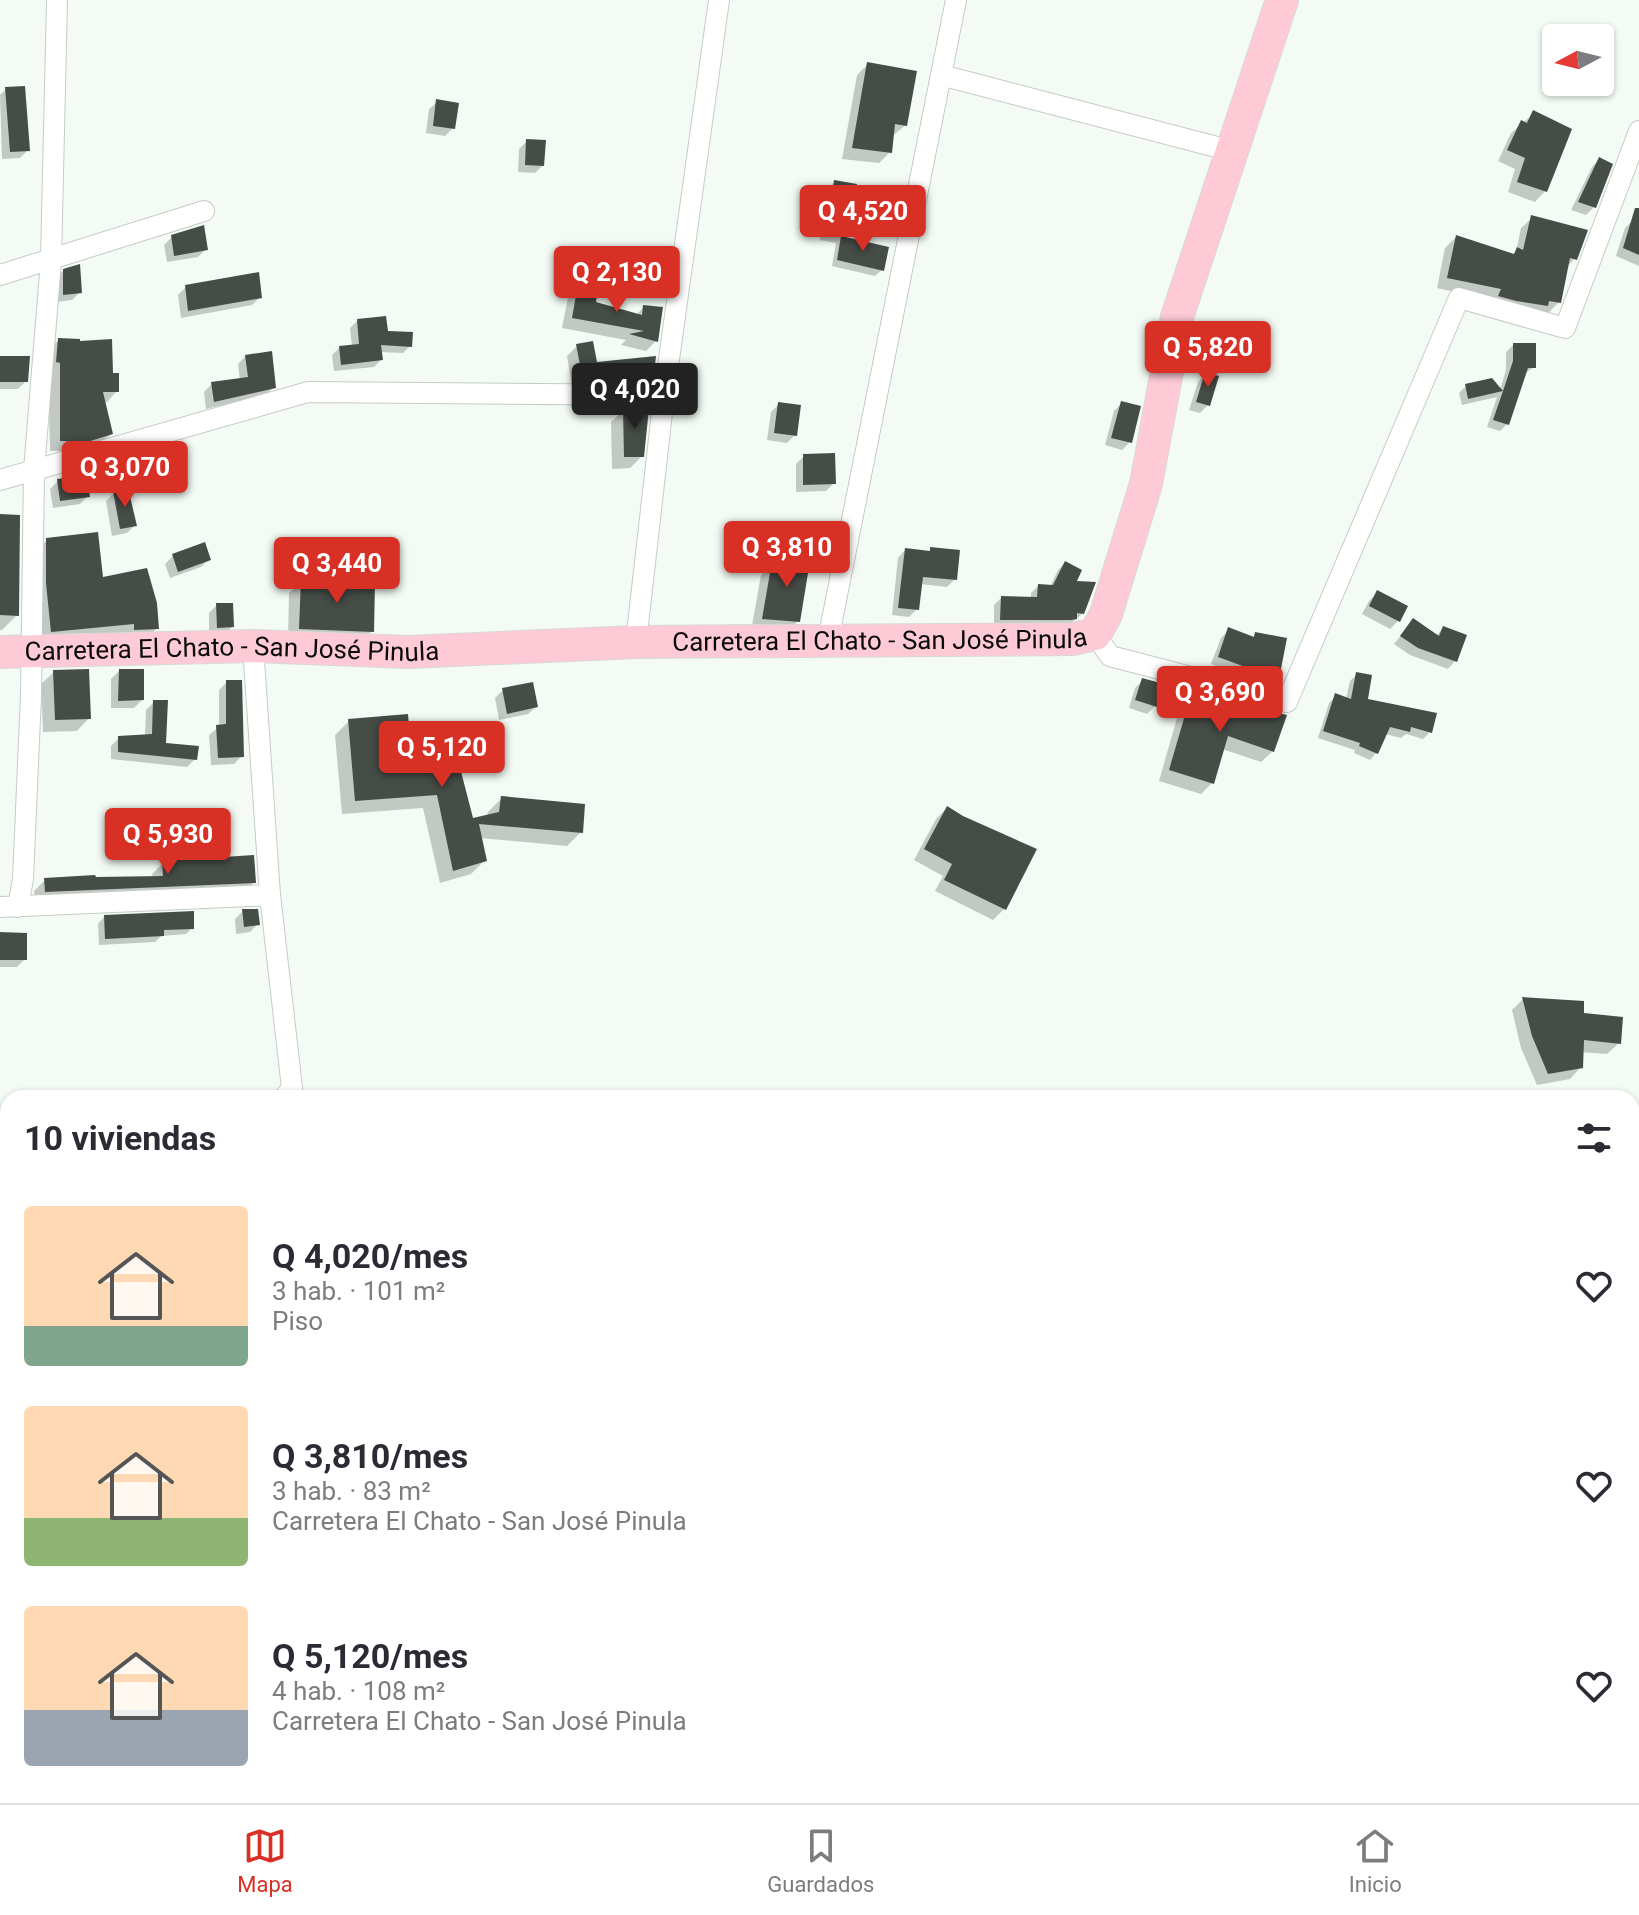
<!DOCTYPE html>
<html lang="es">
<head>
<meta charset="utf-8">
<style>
	body { margin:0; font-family:Roboto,sans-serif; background:#f7f7f7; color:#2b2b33; height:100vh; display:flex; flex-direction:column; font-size:30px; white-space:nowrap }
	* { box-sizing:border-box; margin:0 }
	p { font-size:26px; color:#7c7c81 }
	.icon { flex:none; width:44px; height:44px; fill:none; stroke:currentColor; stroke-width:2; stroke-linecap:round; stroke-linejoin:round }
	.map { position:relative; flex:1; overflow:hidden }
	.sheet { position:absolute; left:0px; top:1090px; width:1640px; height:714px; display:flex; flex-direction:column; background:#fff; border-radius:24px 24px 0 0; box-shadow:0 2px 6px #0004 }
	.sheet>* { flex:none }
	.needle { width:52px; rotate:263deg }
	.tools { position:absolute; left:1542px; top:24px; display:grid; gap:16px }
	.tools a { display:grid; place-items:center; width:72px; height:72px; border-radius:8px; background:#fff; box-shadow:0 2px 6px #0004; font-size:40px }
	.price { position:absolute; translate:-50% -68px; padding:0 18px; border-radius:8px; background:#d93025; color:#fff; font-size:26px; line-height:52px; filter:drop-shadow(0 2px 4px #0008) }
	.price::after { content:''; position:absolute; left:50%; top:48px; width:24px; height:18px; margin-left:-12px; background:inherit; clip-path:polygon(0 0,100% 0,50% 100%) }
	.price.current { background:#222; color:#fff }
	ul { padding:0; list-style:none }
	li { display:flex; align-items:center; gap:24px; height:200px; padding:0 24px }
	li span { display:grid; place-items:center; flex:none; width:224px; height:160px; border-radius:8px; color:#555 }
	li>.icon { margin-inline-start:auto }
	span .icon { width:96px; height:96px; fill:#fffc; stroke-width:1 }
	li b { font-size:34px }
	h2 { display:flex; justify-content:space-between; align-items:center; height:96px; padding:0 24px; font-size:34px }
	.tabs { display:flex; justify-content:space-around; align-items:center; height:112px; border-top:2px solid #e1e1e2; background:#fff; font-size:22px; color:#7c7c81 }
	.tabs a { display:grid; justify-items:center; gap:4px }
	.tabs .current { color:#d93025 }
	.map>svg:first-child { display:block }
</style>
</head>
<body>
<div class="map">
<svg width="1639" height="1803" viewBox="0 0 1639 1803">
	<rect width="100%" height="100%" fill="#f3fbf4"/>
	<path fill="#0003" d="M 868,64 L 906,125 L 892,136 L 890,152 L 879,163 L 842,159 L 857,75 Z
		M 6,89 L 28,150 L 20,158 L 2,159 L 0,95 Z
		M 437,102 L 453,128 L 445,136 L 426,133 L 429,109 Z
		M 1534,113 L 1546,190 L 1535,202 L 1508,192 L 1515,169 L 1498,161 L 1511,133 Z
		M 527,141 L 543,165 L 535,173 L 518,172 L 519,149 Z
		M 1600,159 L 1594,207 L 1586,215 L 1571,210 L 1592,167 Z
		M 835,182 L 848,235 L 844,239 L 882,270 L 875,276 L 832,266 L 836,243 L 820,240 L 827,190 Z
		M 1532,218 L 1575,258 L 1566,268 L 1559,302 L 1548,313 L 1437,288 L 1445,248 L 1456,237 L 1511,256 L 1516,252 L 1521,228 Z
		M 1633,220 L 1639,223 L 1639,266 L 1616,256 L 1625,228 Z
		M 172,237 L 206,249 L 198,257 L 167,262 L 164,245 Z
		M 64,270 L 80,292 L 72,300 L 56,302 L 56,279 Z
		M 579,286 L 593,304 L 636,315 L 644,307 L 656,341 L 646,351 L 621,345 L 626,340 L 562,328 L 568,297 Z
		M 186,287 L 260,297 L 252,305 L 181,318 L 178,295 Z
		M 357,321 L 386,333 L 410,346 L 403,353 L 380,352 L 381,360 L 374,367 L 334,371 L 332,355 L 339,348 L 352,346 L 350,328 Z
		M 59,340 L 112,375 L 117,391 L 107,402 L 103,402 L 111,434 L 100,444 L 75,451 L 50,451 L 48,350 Z
		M 1513,345 L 1534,367 L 1524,374 L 1507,424 L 1500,431 L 1487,427 L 1497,397 L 1462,405 L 1459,393 L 1466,386 L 1500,390 L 1506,370 L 1506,352 Z
		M 577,346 L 595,364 L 651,381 L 640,391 L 573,391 L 567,356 Z
		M 246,356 L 274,387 L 266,395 L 206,409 L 204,392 L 212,384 L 240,380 L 238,364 Z
		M 0,358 L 26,381 L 18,389 L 0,389 Z
		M 1206,374 L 1208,405 L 1200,413 L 1189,410 L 1198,382 Z
		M 1122,403 L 1130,442 L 1122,450 L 1105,445 L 1114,411 Z
		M 779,404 L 795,435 L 787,443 L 767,440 L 771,412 Z
		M 624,410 L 642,456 L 630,468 L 612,469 L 611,422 Z
		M 804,456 L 834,483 L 826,491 L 796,492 L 796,464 Z
		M 58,481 L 88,496 L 80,504 L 53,508 L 50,489 Z
		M 114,493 L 135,525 L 127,533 L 112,536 L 106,501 Z
		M 0,516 L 17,615 L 2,630 L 0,630 Z
		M 47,540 L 102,580 L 157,628 L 142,644 L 37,646 L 32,556 Z
		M 931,549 L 955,579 L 947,587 L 920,584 L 917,609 L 909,617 L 892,615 L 898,558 L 905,550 L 928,553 Z
		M 790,550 L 798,621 L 786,633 L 751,631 L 761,575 L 773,563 L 778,564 Z
		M 173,556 L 209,559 L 201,567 L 170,578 L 165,564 Z
		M 1065,563 L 1083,613 L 1075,620 L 1068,625 L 994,627 L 994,605 L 1001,598 L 1031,599 L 1031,593 L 1038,586 L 1050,587 L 1058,570 Z
		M 302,581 L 372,631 L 359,643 L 288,640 L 289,593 Z
		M 1377,593 L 1398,621 L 1390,629 L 1362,614 L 1369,601 Z
		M 217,605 L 232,627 L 224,635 L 209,635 L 209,613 Z
		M 1413,620 L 1436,636 L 1443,628 L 1455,661 L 1448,669 L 1410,655 L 1394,644 Z
		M 1229,630 L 1252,638 L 1255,634 L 1278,673 L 1270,681 L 1239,675 L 1211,664 L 1221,638 Z
		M 119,671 L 142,700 L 134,708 L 111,708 L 111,679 Z
		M 54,672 L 89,718 L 77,731 L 43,732 L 41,684 Z
		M 1357,674 L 1366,700 L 1430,732 L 1423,739 L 1406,734 L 1401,738 L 1385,734 L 1376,753 L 1370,760 L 1354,753 L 1355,750 L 1318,738 L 1329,703 L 1336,696 L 1346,699 L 1350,681 Z
		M 1143,680 L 1155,706 L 1147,714 L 1129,708 L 1135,688 Z
		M 227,682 L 242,756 L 234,764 L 211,765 L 209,735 L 219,727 L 219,690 Z
		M 503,690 L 536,707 L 528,714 L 499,720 L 495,698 Z
		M 1192,693 L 1273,751 L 1261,762 L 1222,749 L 1212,783 L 1201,794 L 1159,781 L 1181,704 Z
		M 154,702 L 164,745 L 195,759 L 187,767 L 111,759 L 111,746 L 119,738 L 145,736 L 146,710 Z
		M 349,721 L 472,820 L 487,816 L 488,812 L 502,798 L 581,832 L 567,846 L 480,838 L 485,860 L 471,874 L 440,883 L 423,808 L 342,814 L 335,735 Z
		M 947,808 L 962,818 L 1034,850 L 1004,909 L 993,920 L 935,891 L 943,876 L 914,860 L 936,819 Z
		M 163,863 L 254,882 L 243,893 L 35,902 L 34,891 L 45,880 L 153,879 L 152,874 Z
		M 243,911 L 258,924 L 250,932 L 236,934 L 235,919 Z
		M 104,917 L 192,928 L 186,934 L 161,936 L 155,942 L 99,945 L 98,924 Z
		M 0,934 L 25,959 L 17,967 L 0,967 Z
		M 1523,999 L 1582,1015 L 1619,1043 L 1607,1054 L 1581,1052 L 1581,1067 L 1570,1079 L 1537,1085 L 1521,1048 L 1512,1010 Z
		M 486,1796 L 531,1796 L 534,1803 L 480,1803 Z"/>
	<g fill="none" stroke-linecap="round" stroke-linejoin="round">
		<path stroke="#8bcf9b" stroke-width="34" d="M 1632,1147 L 1639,1149
			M 779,1803 L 783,1796"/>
	</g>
	<path fill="#464d47" d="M 867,62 L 917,71 L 907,126 L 895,124 L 892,153 L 852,148 Z
		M 25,86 L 30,151 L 10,152 L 5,87 Z
		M 436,99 L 459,103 L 455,129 L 433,126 Z
		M 1533,110 L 1572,129 L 1547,192 L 1517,182 L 1525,158 L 1507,150 L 1521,120 L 1527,123 Z
		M 526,139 L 546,140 L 544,166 L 525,165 Z
		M 1599,157 L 1613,164 L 1596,208 L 1578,202 Z
		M 834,180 L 857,184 L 849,236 L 827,233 Z
		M 1635,208 L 1639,208 L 1639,255 L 1623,248 Z
		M 1531,215 L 1588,230 L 1577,260 L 1570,258 L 1561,303 L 1549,301 L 1548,306 L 1516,301 L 1498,296 L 1501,289 L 1447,278 L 1456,235 L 1514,254 L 1517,247 L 1523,250 Z
		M 204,225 L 208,250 L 174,256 L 171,235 Z
		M 841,236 L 889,247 L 884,271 L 837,260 Z
		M 80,264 L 82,293 L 63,295 L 63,269 Z
		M 259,272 L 262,298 L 188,311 L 185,285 Z
		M 578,284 L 598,288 L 596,302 L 642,315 L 643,305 L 663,307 L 658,342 L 629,334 L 644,331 L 572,318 Z
		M 386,316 L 388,331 L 413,332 L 412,347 L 381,345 L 383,360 L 341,365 L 339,346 L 359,344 L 357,319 Z
		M 58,338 L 80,339 L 80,341 L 112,339 L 113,373 L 119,373 L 119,392 L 103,392 L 113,434 L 87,442 L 60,441 L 60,363 L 56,362 Z
		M 593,341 L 597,362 L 656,356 L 653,382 L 583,381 L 576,344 Z
		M 1513,343 L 1536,343 L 1536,368 L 1528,368 L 1509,425 L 1493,420 L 1503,391 L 1468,399 L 1465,384 L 1492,378 L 1503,391 L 1513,361 Z
		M 272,351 L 276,388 L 214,402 L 211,382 L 248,377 L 245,355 Z
		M 0,356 L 30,356 L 28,382 L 0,382 Z
		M 1205,372 L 1219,376 L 1210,406 L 1196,402 Z
		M 1121,401 L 1141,406 L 1132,443 L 1111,438 Z
		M 778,402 L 801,405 L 797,436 L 774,433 Z
		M 623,408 L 649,408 L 644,457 L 624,457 Z
		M 835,453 L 836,484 L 803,485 L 803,454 Z
		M 87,475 L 90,497 L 60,501 L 57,479 Z
		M 128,488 L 137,526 L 120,529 L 113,491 Z
		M 0,514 L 20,515 L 19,616 L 0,615 Z
		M 98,532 L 103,577 L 147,568 L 157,603 L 159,629 L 134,630 L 134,624 L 51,632 L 46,583 L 46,538 Z
		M 205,542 L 211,560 L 178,572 L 172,554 Z
		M 789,547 L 804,548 L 803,566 L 809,567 L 800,622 L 762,619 L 772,561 L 789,564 Z
		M 930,547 L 960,550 L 957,580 L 923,577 L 919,610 L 898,608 L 905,548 L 930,551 Z
		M 1065,561 L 1082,570 L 1077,581 L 1096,582 L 1084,614 L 1077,613 L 1077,619 L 1071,620 L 1000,620 L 1001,596 L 1037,597 L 1038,584 L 1053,585 Z
		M 301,579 L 375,581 L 374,632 L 299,629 Z
		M 1377,590 L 1408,606 L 1400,622 L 1369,606 Z
		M 216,603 L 233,603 L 234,627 L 217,628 Z
		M 1413,618 L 1439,636 L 1443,626 L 1467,635 L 1457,662 L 1418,648 L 1400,636 Z
		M 1228,627 L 1254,637 L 1255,632 L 1287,638 L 1280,674 L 1248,668 L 1218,657 Z
		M 89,669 L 91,719 L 55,720 L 53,670 Z
		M 119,669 L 144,669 L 144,700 L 118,701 Z
		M 1356,672 L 1372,675 L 1368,699 L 1437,713 L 1432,733 L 1411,727 L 1410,732 L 1390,727 L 1378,754 L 1359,746 L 1360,743 L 1323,731 L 1335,693 L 1351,699 Z
		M 1142,678 L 1164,684 L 1157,707 L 1135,700 Z
		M 226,680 L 242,680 L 244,757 L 218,758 L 216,725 L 226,724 Z
		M 533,682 L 538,707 L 507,714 L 502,688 Z
		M 1192,691 L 1257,710 L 1258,708 L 1287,715 L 1274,752 L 1228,736 L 1214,784 L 1169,770 Z
		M 153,700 L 168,700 L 166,743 L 199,746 L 197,760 L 118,752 L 118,736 L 152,734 Z
		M 408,714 L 412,763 L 456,752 L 473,818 L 499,812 L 501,796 L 585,804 L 583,833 L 479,824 L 487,861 L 453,871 L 437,795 L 355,801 L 348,719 Z
		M 947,806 L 963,816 L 1037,849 L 1006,910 L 944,880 L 952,864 L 924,849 Z
		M 254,855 L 256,883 L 45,892 L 44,878 L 95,875 L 96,877 L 163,876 L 162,861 Z
		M 242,909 L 258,909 L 260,925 L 244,927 Z
		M 194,911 L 194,929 L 164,930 L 164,936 L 105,939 L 104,915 Z
		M 0,932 L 27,933 L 27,960 L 0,960 Z
		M 1522,997 L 1584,1001 L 1584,1013 L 1623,1017 L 1621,1044 L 1584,1040 L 1583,1068 L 1548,1074 L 1532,1036 Z"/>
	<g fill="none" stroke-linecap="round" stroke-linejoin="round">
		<g stroke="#c4ccc5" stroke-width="22">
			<path id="minor" d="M 941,75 L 1232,151
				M 0,275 L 204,211
				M 0,480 L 308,392 L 664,395
				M 1095,634 L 1110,656 L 1287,702 L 1459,298 L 1565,328 L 1639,131
				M 828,640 L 956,0
				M 636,642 L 664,395 L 719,0
				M 253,646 L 270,895 L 292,1088 L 284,1098
				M 0,907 L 270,895
				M 18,907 L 23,879 L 31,695 L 34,470 L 51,261 L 57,0
				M 0,1306 L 8,1300
				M 0,1453 L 8,1454
				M 1632,1518 L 1639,1515
				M 461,1796 L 463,1803
				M 929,1803 L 930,1796"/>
		</g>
		<g stroke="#d8d8d8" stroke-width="34">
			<g id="primary">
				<path id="s1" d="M 0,652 L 253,646 L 408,652 L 636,642 L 1073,639 L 1095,634 L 1106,614 L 1146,484 L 1177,317 L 1282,0"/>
			</g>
		</g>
		<use href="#minor" stroke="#fff" stroke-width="20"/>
		<use href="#primary" stroke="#fdcad6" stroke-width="32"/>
	</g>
	<g text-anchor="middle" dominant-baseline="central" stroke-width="8" stroke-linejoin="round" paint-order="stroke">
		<g font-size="26" fill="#0a0d0b" stroke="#fff">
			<text stroke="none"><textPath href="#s1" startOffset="880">Carretera El Chato - San José Pinula</textPath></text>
			<text stroke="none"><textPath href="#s1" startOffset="232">Carretera El Chato - San José Pinula</textPath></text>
		</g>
	</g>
</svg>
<div class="tools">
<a><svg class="needle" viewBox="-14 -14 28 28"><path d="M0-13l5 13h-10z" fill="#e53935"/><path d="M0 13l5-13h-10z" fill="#7c7c81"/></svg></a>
</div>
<b class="price" style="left:863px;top:253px">Q 4,520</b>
<b class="price" style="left:617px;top:314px">Q 2,130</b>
<b class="price" style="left:1208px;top:389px">Q 5,820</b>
<b class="price current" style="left:635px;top:431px">Q 4,020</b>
<b class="price" style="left:125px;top:509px">Q 3,070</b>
<b class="price" style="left:787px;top:589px">Q 3,810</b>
<b class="price" style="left:337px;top:605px">Q 3,440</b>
<b class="price" style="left:1220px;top:734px">Q 3,690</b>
<b class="price" style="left:442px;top:789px">Q 5,120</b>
<b class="price" style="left:168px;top:876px">Q 5,930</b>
<section class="sheet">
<h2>10 viviendas<svg class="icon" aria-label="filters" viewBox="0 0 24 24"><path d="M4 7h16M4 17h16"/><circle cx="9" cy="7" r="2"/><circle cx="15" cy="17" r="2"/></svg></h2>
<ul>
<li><span style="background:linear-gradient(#ffd9b3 75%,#7fa58c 0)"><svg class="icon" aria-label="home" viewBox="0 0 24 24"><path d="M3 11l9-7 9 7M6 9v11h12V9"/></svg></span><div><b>Q 4,020/mes</b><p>3 hab. · 101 m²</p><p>Piso</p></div><svg class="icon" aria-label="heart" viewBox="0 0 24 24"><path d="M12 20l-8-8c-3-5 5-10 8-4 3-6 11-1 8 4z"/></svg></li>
<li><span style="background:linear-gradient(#ffd9b3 70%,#8fb573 0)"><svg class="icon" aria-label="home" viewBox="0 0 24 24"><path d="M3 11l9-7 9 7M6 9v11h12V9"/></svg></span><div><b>Q 3,810/mes</b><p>3 hab. · 83 m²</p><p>Carretera El Chato - San José Pinula</p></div><svg class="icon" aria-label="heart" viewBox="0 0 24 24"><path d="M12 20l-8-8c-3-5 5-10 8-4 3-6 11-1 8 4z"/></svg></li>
<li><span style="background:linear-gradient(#ffd9b3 65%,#9aa5b1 0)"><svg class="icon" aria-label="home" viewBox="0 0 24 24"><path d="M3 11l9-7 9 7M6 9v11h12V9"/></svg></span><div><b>Q 5,120/mes</b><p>4 hab. · 108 m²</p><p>Carretera El Chato - San José Pinula</p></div><svg class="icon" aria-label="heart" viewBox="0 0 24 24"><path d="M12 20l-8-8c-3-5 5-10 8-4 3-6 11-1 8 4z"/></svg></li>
</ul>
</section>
</div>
<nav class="tabs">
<a class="current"><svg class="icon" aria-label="map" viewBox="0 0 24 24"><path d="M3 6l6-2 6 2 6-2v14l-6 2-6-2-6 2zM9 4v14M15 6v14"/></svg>Mapa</a>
<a><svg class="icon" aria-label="saved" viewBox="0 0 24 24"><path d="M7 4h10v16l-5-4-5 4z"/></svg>Guardados</a>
<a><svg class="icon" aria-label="home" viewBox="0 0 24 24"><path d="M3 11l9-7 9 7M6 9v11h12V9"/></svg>Inicio</a>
</nav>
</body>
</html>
